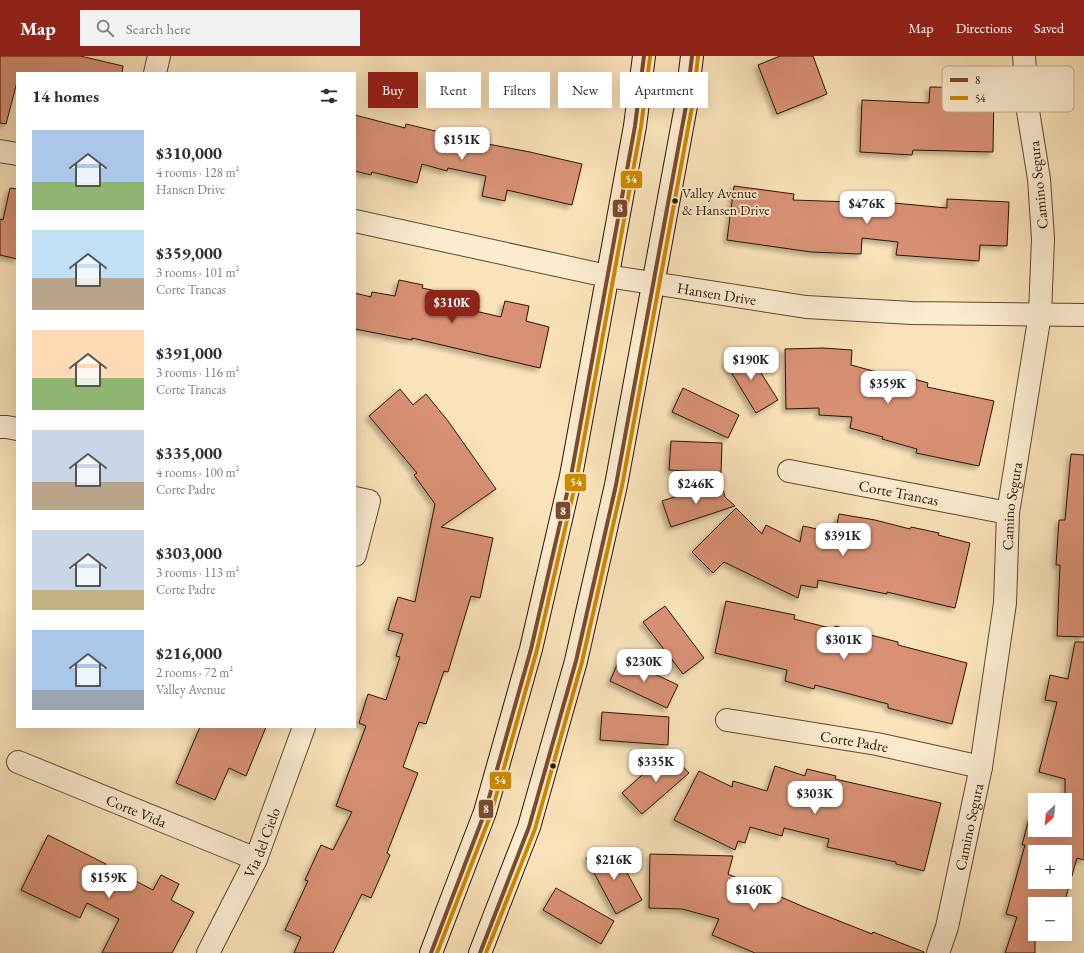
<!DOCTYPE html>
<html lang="en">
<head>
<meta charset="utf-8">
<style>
	body { margin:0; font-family:"EB Garamond",serif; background:#f2f2f3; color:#2b2b33; height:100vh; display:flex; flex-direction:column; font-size:15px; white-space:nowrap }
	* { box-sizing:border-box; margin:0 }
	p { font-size:13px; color:#7c7c81 }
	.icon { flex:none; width:22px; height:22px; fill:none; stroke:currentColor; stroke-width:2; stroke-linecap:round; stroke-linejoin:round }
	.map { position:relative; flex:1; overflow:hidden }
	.side { position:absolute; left:16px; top:16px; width:340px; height:656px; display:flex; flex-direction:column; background:#fff; border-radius:0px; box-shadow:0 4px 16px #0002 }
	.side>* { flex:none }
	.top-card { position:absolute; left:368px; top:16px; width:380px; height:36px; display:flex; gap:8px }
	.needle { width:26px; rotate:206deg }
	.fabs { position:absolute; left:1028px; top:737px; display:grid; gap:8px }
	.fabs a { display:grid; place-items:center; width:44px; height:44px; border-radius:0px; background:#fff; box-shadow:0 4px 16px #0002; font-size:20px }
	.price { position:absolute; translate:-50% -34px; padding:0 9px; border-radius:8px; background:#fff; color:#222; font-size:13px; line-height:26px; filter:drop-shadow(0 1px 2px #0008) }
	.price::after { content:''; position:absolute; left:50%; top:24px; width:12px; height:9px; margin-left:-6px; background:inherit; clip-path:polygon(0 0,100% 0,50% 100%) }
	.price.on { background:#8f2418; color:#fff }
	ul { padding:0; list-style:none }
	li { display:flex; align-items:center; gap:12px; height:100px; padding:0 16px }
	li span { display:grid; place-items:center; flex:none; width:112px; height:80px; border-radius:0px; color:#555 }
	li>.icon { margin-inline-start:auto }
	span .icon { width:48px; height:48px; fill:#fffc; stroke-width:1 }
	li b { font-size:17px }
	h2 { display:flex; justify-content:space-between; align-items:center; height:48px; padding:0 16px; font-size:17px }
	.pill { padding:0 14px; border-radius:0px; background:#fff; box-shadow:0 4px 16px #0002; font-size:14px; line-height:36px }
	.pill.on { background:#8f2418; color:#fff }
	header { display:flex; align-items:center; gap:24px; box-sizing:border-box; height:56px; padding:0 20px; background:#8f2418; color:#fff }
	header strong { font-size:19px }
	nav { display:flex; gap:22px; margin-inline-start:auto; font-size:14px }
	.search { width:280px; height:36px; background:#f2f2f3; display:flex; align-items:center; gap:10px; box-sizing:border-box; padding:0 14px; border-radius:0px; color:#7c7c81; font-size:15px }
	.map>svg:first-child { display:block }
</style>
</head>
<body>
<header>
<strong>Map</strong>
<div class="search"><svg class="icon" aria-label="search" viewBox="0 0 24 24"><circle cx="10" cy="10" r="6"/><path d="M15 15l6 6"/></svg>Search here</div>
<nav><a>Map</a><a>Directions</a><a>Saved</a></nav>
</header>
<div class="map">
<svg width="1084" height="897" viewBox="0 0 1084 897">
	<defs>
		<filter id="shadow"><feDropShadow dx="-3.5" dy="3.5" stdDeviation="2" flood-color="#0004"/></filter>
	</defs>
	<rect width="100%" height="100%" fill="#fae3ba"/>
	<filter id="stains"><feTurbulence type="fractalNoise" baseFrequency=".005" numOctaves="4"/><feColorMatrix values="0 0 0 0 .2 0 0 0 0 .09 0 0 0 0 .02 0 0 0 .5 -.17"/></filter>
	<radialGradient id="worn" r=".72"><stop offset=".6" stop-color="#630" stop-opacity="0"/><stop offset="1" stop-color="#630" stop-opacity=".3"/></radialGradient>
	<path fill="#d99175" stroke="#2b1400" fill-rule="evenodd" filter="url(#shadow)" d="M 0,0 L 80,0 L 123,10 L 122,17 L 17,17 L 17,26 L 6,68 L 0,67 Z
		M 780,0 L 813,0 L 827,38 L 777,58 L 758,9 Z
		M 930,31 L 994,32 L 993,96 L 913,94 L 912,99 L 860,96 L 862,44 L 929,47 Z
		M 355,59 L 405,72 L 406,68 L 456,80 L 456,82 L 530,96 L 582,108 L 572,149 L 507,134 L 505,145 L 482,140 L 486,120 L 448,112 L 447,115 L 422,108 L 417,127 L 372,116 L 371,119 L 355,115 Z
		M 734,130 L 794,138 L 793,144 L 882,147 L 883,146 L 947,152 L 947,143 L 1009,146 L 1007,190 L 980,189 L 979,205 L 896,199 L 898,186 L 862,182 L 861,198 L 811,196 L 727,184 Z
		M 10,132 L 17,133 L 17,203 L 0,199 L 0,163 L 3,164 Z
		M 399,224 L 423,229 L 422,232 L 464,241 L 462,252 L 501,261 L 505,245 L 529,250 L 526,265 L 549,271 L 540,312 L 412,282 L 412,284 L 355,273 L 355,237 L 371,241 L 372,236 L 395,240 Z
		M 823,292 L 852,294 L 851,309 L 899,322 L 900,319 L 928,327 L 927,331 L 994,345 L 979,410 L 916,397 L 917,393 L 882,383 L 883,381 L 850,372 L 852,361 L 819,359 L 819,352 L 786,353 L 785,293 Z
		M 746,293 L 778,344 L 756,357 L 725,306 Z
		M 683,332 L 739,359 L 728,382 L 672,356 Z
		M 400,333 L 413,349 L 426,338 L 448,365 L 496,433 L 441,471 L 493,482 L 480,542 L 471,540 L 448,616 L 444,615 L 426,668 L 419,666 L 403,711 L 418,717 L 387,797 L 390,799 L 371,842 L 362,838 L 333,897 L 294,897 L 301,881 L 285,874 L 308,825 L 305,824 L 321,789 L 333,794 L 352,756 L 336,750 L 366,670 L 359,667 L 368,638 L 386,644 L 400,601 L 396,600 L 403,578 L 388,574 L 398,541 L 415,546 L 435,448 L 414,419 L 417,417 L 369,360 Z
		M 671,385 L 722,387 L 721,417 L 669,414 Z
		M 1071,398 L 1084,399 L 1084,581 L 1057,580 L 1060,509 L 1056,509 L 1059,464 L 1065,464 Z
		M 721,426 L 725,441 L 735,450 L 671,471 L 662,445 Z
		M 736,452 L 762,478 L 766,469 L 800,486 L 803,470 L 835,477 L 839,458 L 875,464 L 910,473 L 911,471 L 939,477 L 938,479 L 970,487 L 955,552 L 887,536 L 887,538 L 818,524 L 817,532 L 801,529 L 798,542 L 724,506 L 713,517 L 692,496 Z
		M 726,545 L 795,559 L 794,563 L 834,573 L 835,570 L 898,586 L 898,589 L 967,607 L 952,668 L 888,652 L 888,648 L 815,629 L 814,633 L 785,625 L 787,614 L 715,597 Z
		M 665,550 L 704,602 L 683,618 L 643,566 Z
		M 1075,586 L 1084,586 L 1084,804 L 1077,802 L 1064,848 L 1035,848 L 1035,897 L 1005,897 L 1017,861 L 1006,858 L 1025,789 L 1022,789 L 1030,759 L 1035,760 L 1035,774 L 1065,774 L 1065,723 L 1039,716 L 1057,646 L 1045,644 L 1050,619 L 1068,623 ZM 1035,796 L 1065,796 L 1065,826 L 1035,826 Z
		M 620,602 L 678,629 L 667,652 L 610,625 Z
		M 602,656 L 669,661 L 668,689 L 600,684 Z
		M 200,671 L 266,671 L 246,720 L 229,712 L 215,744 L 176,727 Z
		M 669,695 L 689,717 L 642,758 L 622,737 Z
		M 775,710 L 805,720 L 807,713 L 836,720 L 835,723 L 941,747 L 924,815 L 896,808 L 896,806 L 827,791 L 829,783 L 784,772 L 782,780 L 750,771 L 745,787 L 738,785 L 735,794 L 674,764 L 699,715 L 732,731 L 733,725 L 767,735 Z
		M 48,779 L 106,808 L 105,809 L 153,834 L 161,819 L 179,828 L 171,844 L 194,856 L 172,897 L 102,897 L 119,863 L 87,847 L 80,862 L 21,834 Z
		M 596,796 L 616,797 L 642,844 L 616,858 L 586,802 Z
		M 650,798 L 733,800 L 728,818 L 804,851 L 872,878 L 873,876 L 924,896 L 924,897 L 755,897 L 712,879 L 719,863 L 682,853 L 649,852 Z
		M 556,832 L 614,865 L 601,888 L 543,854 Z"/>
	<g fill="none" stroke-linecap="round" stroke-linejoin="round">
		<g stroke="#5f482e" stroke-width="24">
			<g id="minor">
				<path d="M 155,17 L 159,0"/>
				<path d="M 0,95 L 17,98"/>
				<path id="s1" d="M 355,165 L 607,220 L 806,251 L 912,257 L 1084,259"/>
				<path d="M 0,371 L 7,371 L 17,373"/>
				<path id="s2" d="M 789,415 L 1008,457"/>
				<path d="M 355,442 L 369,445 L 355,499"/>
				<path id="s3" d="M 727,664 L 877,688 L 981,711"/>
				<path id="s4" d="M 18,706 L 256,803"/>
				<path id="s5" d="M 208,897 L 256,803 L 304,671"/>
				<path id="s6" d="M 938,897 L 947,871 L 981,711 L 1005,547 L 1008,457 L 1040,258 L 1043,183 L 1039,123 L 1028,55 L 1024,0"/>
			</g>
		</g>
		<g stroke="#2b1400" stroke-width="24">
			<path id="secondary" d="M 431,897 L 485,756 L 531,593 L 571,420 L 635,70 L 644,0
				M 480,897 L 529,771 L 576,605 L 616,429 L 686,50 L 692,0"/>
		</g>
		<use href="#minor" stroke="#fcedd2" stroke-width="22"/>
		<use href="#secondary" stroke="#fcedd2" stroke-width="22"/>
		<g stroke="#fcedd2" stroke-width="7">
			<path id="bus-1" d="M 431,897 L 485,756 L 531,593 L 571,420 L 635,70 L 644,0
				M 480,897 L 529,771 L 576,605 L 616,429 L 686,50 L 692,0"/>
		</g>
		<g stroke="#fcedd2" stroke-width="7">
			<path id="bus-2" d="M 437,897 L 491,758 L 537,594 L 577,421 L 641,71 L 650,1
				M 486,897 L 535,773 L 582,606 L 622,430 L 692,51 L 698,1"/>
		</g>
		<use href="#bus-1" stroke="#7a4b2a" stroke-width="4"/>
		<use href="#bus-2" stroke="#ce8900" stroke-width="4"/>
	</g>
	<g fill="#2b1400" stroke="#fcedd2" stroke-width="1.5">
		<circle cx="675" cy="145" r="3.5"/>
		<circle cx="553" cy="710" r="3.5"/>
	</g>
	<g text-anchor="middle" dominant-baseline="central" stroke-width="3.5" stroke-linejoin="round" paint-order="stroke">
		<g font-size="14" fill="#2b1400" stroke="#fcedd2" text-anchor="start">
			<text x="682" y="137">Valley Avenue<tspan x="682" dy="17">&amp; Hansen Drive</tspan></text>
		</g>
		<g font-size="15" fill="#2b1400" stroke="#fcedd2">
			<text transform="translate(1038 129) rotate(-96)">Camino Segura</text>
			<text stroke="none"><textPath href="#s1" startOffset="369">Hansen Drive</textPath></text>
			<text stroke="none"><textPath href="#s2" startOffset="112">Corte Trancas</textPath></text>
			<text stroke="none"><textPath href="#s6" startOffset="454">Camino Segura</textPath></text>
			<text stroke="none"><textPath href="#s3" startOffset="129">Corte Padre</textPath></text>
			<text stroke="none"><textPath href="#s4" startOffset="128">Corte Vida</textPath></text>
			<text stroke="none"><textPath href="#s6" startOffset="130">Camino Segura</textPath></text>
			<text stroke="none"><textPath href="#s5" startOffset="123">Via del Cielo</textPath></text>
		</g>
	</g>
	<rect x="942" y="10" width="132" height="46" rx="6" fill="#fcedd2" stroke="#bdac93" stroke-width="1"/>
	<rect x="950" y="22" width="18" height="4" fill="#7a4b2a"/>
	<rect x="950" y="40" width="18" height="4" fill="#ce8900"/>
	<g font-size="11" fill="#2b1400">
		<text x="975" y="28">8</text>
		<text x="975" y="46">54</text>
	</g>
	<g stroke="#fcedd2" stroke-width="1.5">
		<rect x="620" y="114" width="23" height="19" rx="4" fill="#ce8900"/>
		<rect x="612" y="143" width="16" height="19" rx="4" fill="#7a4b2a"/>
		<rect x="564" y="417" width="23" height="19" rx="4" fill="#ce8900"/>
		<rect x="555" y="445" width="16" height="19" rx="4" fill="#7a4b2a"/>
		<rect x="489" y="715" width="23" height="19" rx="4" fill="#ce8900"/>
		<rect x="478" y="743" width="16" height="20" rx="4" fill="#7a4b2a"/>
	</g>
	<g font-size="11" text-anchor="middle" font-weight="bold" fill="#fff">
		<text x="631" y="127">54</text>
		<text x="620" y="156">8</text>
		<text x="576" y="430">54</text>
		<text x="563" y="459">8</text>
		<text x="500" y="728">54</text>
		<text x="486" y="757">8</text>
	</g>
	<rect width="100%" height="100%" filter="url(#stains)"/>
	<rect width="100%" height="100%" fill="url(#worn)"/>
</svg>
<div class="fabs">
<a><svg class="needle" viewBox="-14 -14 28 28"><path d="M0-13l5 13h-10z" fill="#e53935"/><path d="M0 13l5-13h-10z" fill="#7c7c81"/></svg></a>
<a>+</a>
<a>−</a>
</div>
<b class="price" style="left:462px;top:105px">$151K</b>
<b class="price" style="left:867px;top:169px">$476K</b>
<b class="price on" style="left:452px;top:268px">$310K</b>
<b class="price" style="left:751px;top:325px">$190K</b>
<b class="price" style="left:888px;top:349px">$359K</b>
<b class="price" style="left:696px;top:449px">$246K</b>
<b class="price" style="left:843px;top:501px">$391K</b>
<b class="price" style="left:844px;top:605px">$301K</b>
<b class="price" style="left:644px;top:627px">$230K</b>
<b class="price" style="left:656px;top:727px">$335K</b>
<b class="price" style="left:815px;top:759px">$303K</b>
<b class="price" style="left:614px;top:825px">$216K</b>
<b class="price" style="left:109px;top:843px">$159K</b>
<b class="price" style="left:754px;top:855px">$160K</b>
<div class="top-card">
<a class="pill on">Buy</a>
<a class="pill">Rent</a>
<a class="pill">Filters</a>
<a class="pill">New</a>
<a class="pill">Apartment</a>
</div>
<section class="side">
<h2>14 homes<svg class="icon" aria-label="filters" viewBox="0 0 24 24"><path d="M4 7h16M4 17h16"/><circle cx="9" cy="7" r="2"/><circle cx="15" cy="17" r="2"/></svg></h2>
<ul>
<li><span style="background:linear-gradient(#a9c7e8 65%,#8fb573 0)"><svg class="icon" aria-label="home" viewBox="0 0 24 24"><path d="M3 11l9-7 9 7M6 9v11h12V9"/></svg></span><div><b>$310,000</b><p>4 rooms · 128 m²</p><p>Hansen Drive</p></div></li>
<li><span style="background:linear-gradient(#bfe0f5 60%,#b9a48a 0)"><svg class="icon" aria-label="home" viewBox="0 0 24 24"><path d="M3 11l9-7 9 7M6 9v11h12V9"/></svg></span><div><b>$359,000</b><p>3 rooms · 101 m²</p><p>Corte Trancas</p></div></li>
<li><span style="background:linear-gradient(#ffd9b3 60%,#8fb573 0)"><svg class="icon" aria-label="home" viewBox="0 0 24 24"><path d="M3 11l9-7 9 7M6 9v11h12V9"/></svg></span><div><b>$391,000</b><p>3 rooms · 116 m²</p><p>Corte Trancas</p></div></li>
<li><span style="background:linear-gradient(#c9d6e8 65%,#b9a48a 0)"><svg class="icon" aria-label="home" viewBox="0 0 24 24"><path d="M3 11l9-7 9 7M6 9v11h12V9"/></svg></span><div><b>$335,000</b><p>4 rooms · 100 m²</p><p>Corte Padre</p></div></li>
<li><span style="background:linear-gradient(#c9d6e8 75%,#c2b280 0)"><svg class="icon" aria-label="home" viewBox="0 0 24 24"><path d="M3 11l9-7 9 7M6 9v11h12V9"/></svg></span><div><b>$303,000</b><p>3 rooms · 113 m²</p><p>Corte Padre</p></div></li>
<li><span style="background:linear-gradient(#a9c7e8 75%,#9aa5b1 0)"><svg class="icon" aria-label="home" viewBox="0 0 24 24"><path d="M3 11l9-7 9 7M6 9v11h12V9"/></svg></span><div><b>$216,000</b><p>2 rooms · 72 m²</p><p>Valley Avenue</p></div></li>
</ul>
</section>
</div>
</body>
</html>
